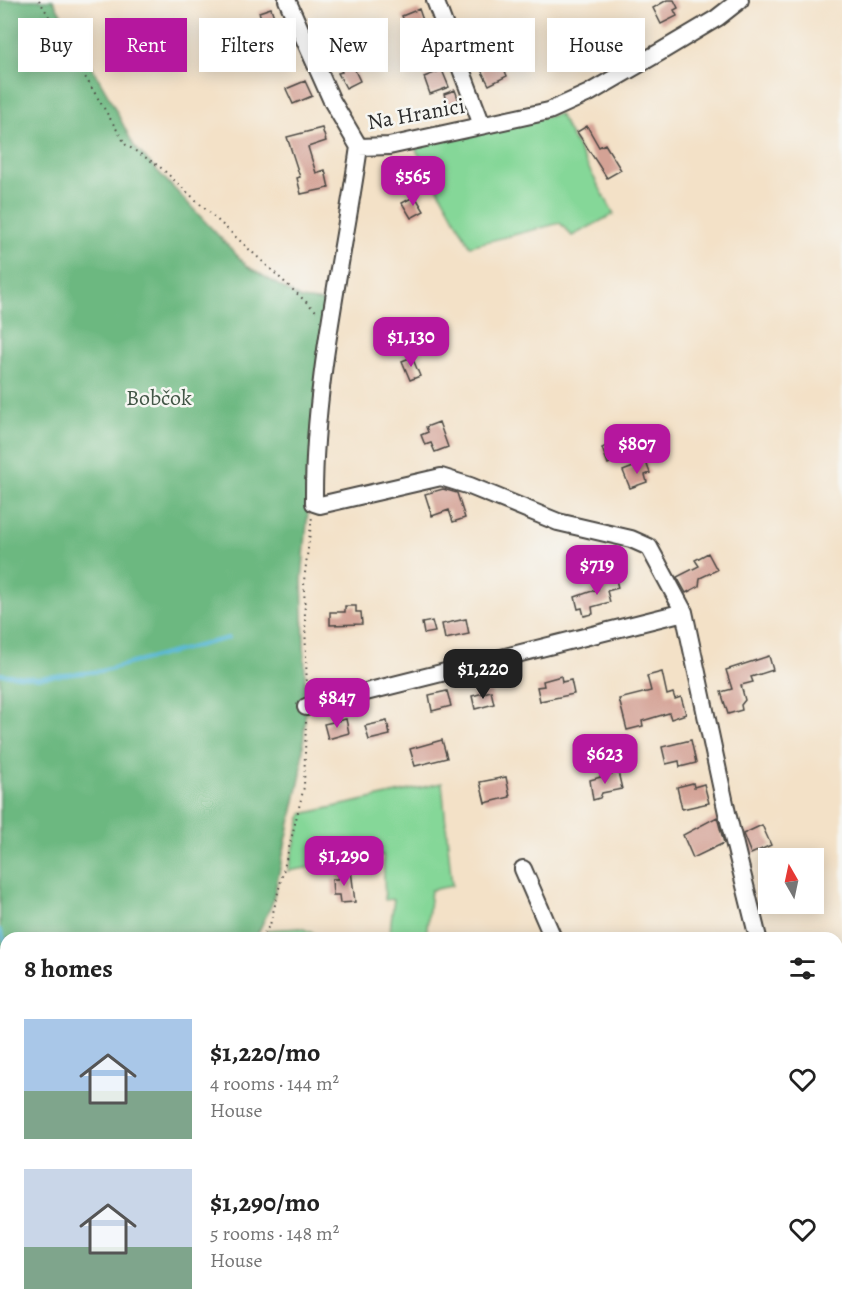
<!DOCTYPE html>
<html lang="en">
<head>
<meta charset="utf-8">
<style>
	body { margin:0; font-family:Alegreya,serif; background:#f2f2f2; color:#222; height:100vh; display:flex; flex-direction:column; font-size:22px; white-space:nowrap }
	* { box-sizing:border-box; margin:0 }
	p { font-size:20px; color:#767676 }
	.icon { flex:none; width:33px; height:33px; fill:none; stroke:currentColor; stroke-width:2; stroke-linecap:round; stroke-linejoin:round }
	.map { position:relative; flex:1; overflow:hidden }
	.details { position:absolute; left:0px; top:932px; width:843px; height:386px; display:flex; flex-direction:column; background:#fff; border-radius:18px 18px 0 0; box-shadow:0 3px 15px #0003 }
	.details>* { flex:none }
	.top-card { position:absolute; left:18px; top:18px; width:807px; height:54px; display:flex; gap:12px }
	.needle { width:39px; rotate:351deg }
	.fabs { position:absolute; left:758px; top:848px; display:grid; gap:12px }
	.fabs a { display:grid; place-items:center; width:66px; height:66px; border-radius:0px; background:#fff; box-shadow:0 3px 15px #0003; font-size:30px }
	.price { position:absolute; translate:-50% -51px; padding:0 14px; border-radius:12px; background:#b5179e; color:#fff; font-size:20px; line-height:39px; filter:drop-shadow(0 2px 3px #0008) }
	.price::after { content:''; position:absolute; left:50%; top:36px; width:18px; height:14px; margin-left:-9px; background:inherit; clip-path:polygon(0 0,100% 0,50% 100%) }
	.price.active { background:#222; color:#fff }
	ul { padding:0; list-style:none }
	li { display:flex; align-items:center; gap:18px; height:150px; padding:0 24px }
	li span { display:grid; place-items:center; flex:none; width:168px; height:120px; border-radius:0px; color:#555 }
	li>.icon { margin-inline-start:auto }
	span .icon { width:72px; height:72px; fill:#fffc; stroke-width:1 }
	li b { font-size:26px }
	h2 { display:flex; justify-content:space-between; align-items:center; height:72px; padding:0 24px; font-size:26px }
	.pill { padding:0 21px; border-radius:0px; background:#fff; box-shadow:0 3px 15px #0003; font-size:21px; line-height:54px }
	.pill.active { background:#b5179e; color:#fff }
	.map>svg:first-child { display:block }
</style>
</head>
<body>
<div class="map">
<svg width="842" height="1316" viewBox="0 0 842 1316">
	<rect width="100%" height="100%" fill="#f6f6f2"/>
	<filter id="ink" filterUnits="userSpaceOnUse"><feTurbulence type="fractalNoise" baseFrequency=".0167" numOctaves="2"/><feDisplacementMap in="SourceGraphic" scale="12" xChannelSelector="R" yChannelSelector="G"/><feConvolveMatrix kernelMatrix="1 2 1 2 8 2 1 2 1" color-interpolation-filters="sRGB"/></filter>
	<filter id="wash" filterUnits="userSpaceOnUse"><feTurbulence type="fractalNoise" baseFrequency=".008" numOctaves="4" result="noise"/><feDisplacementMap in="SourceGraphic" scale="24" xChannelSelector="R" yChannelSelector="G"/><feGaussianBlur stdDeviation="1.35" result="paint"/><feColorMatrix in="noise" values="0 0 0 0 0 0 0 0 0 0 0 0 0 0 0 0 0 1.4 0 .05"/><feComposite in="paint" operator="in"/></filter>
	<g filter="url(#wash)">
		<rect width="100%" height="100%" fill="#f3e1c7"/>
		<path fill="#d2bfc1" d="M 842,1049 L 842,1136 L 837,1120 L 837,1051 Z"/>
		<path fill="#85d798" stroke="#588162" stroke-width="1.5" d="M 559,114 L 614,214 L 572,236 L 560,223 L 470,246 L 414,146 Z
			M 442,783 L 452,886 L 431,890 L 426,937 L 389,937 L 394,899 L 385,900 L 383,855 L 288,871 L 302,814 Z
			M 301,928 L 322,937 L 265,937 L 268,930 Z
			M 250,1311 L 376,1311 L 383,1316 L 338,1316 L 325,1311 L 312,1316 L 253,1316 Z
			M 705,1311 L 765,1311 L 768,1316 L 699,1316 Z"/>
		<path fill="#6cb880" stroke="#4c7256" stroke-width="1.5" d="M 0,0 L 53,0 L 107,93 L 134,146 L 247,266 L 301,299 L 326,302 L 302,580 L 306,707 L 301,774 L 272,904 L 256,937 L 6,938 L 6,1253 L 0,1217 Z
			M 837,1279 L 842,1288 L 842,1316 L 768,1316 L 765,1311 L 837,1311 Z"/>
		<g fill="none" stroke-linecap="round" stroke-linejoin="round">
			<path stroke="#59b8d7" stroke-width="4" d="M 0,674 L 37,678 L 101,671 L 228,638
				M 0,930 L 6,943"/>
		</g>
		<g id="blocks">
			<path fill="#d4a295" d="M 667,0 L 674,0 L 678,8 L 674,10 L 677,16 L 661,24 L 653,8 Z
				M 271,8 L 280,34 L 255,43 L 251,31 L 264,26 L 259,12 Z
				M 419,9 L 427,32 L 411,38 L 402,16 Z
				M 333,25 L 335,30 L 341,28 L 345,37 L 327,46 L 320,31 Z
				M 606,28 L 617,46 L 604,54 L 590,38 Z
				M 492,40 L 507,76 L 489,85 L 481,70 L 485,67 L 474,49 Z
				M 351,62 L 360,81 L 346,88 L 338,73 L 342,72 L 340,68 Z
				M 442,70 L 449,87 L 430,94 L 424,77 Z
				M 305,81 L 312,96 L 293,104 L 286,89 Z
				M 455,90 L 459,101 L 448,106 L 444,94 Z
				M 587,126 L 599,147 L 605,144 L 621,170 L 607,178 L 577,132 Z
				M 322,128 L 326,141 L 308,147 L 316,173 L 325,170 L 329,188 L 301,194 L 297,178 L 300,177 L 287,137 Z
				M 415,196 L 424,211 L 411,218 L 402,203 Z
				M 412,357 L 420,376 L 410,380 L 402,361 Z
				M 439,422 L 448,447 L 435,452 L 431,443 L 425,445 L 421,435 L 428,432 L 426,427 Z
				M 628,426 L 638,446 L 614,455 L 616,460 L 608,464 L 602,448 L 620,439 L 617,430 Z
				M 646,462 L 650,473 L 645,475 L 647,482 L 630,488 L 623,471 Z
				M 443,489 L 457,493 L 465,518 L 453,522 L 449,510 L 432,516 L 425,494 Z
				M 708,553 L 717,570 L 700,578 L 699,586 L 686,593 L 677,577 L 699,566 L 695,560 Z
				M 615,575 L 618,588 L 607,591 L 610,602 L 592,607 L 593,614 L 584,616 L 582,608 L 578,609 L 575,597 L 598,589 L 596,582 Z
				M 345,606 L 356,606 L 356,612 L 361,612 L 362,624 L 330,625 L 330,612 L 345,612 Z
				M 466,619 L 469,634 L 445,639 L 442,624 Z
				M 432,621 L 435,632 L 424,634 L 422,623 Z
				M 769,656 L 773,670 L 751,677 L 753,682 L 741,685 L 745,700 L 741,705 L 742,710 L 728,714 L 721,692 L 732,689 L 726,670 Z
				M 662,672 L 667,695 L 673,693 L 675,699 L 681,697 L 686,714 L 671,719 L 669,713 L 642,721 L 643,726 L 627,730 L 619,699 L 651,691 L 647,676 Z
				M 561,676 L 562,682 L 571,680 L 574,694 L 540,701 L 537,687 L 544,686 L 543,681 Z
				M 447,691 L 451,706 L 432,711 L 429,695 Z
				M 491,691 L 494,704 L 475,709 L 472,696 Z
				M 346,719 L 349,733 L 328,739 L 324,724 Z
				M 387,721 L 390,735 L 369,740 L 365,726 Z
				M 442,740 L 447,758 L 415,766 L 410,749 Z
				M 691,740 L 696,763 L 680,767 L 679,761 L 666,764 L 662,747 Z
				M 618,772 L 622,789 L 602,793 L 600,798 L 593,800 L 590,780 Z
				M 506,777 L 510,797 L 485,803 L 480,782 Z
				M 693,783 L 694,787 L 704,784 L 709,803 L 682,809 L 677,787 Z
				M 717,817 L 724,843 L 693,858 L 683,835 Z
				M 762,825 L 771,845 L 751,854 L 743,834 Z
				M 351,870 L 355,902 L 340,903 L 339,895 L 333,895 L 332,879 L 338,879 L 337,871 Z"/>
		</g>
	</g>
	<g filter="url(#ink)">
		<use href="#blocks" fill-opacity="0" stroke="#494642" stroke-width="1.5"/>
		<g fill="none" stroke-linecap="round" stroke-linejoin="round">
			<g stroke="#494642" stroke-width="20">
				<path id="minor" d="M 287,0 L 332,101 L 359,147
					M 435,0 L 482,125
					M 359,147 C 342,266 313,383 314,503 L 320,505 L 441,477 L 470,486 L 558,522 L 631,539 L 649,547 L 684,612 L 727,813 L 758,938
					M 359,147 L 389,146 L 549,111 L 589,93 L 660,52 L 717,18 L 740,0
					M 306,707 L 684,612
					M 523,869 L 553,938
					M 837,968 L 842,965
					M 837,1285 L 842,1294
					M 413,1316 L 416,1311"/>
			</g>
			<path stroke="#494642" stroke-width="2" stroke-dasharray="1.5 4.5" stroke-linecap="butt" d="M 39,0 L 126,145 L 159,166 L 317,312
				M 307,693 L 304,581 L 312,516
				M 260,938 L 270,925 L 304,787 L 306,720
				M 837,1150 L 842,1145
				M 36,1316 L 39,1311"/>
			<use href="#minor" stroke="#fff" stroke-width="16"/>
		</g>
	</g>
	<g text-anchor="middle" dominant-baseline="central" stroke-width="5" stroke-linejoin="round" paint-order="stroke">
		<g font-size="22" fill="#2b2b2b" stroke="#f6f6f2">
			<text transform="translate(416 114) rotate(-10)">Na Hranici</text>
		</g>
		<g font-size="22" fill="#425646" stroke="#f6f6f2">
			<text x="159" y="398">Bobčok</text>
		</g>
	</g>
</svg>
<div class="fabs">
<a><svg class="needle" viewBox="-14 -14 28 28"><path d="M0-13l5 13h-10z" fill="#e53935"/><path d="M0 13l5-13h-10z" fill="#767676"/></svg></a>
</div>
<b class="price" style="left:413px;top:207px">$565</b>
<b class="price" style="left:411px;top:368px">$1,130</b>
<b class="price" style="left:637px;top:475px">$807</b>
<b class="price" style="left:597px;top:596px">$719</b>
<b class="price active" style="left:483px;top:700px">$1,220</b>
<b class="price" style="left:337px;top:729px">$847</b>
<b class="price" style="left:605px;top:785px">$623</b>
<b class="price" style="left:344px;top:887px">$1,290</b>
<div class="top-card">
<a class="pill">Buy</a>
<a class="pill active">Rent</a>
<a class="pill">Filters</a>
<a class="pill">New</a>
<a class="pill">Apartment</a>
<a class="pill">House</a>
</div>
<section class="details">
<h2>8 homes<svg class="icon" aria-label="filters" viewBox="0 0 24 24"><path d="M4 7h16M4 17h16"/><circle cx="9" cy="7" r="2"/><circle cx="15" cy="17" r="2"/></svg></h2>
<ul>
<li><span style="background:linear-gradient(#a9c7e8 60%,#7fa58c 0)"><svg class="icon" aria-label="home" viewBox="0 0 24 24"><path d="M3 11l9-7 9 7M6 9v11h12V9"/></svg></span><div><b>$1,220/mo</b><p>4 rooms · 144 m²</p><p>House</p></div><svg class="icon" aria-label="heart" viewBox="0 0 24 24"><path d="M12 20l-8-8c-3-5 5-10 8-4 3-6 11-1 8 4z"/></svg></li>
<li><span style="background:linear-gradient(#c9d6e8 65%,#7fa58c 0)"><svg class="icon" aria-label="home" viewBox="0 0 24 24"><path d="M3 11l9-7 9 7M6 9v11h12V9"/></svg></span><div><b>$1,290/mo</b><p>5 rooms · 148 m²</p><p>House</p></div><svg class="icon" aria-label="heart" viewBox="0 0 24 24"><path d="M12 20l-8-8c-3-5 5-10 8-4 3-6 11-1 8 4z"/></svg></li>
</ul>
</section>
</div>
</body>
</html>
